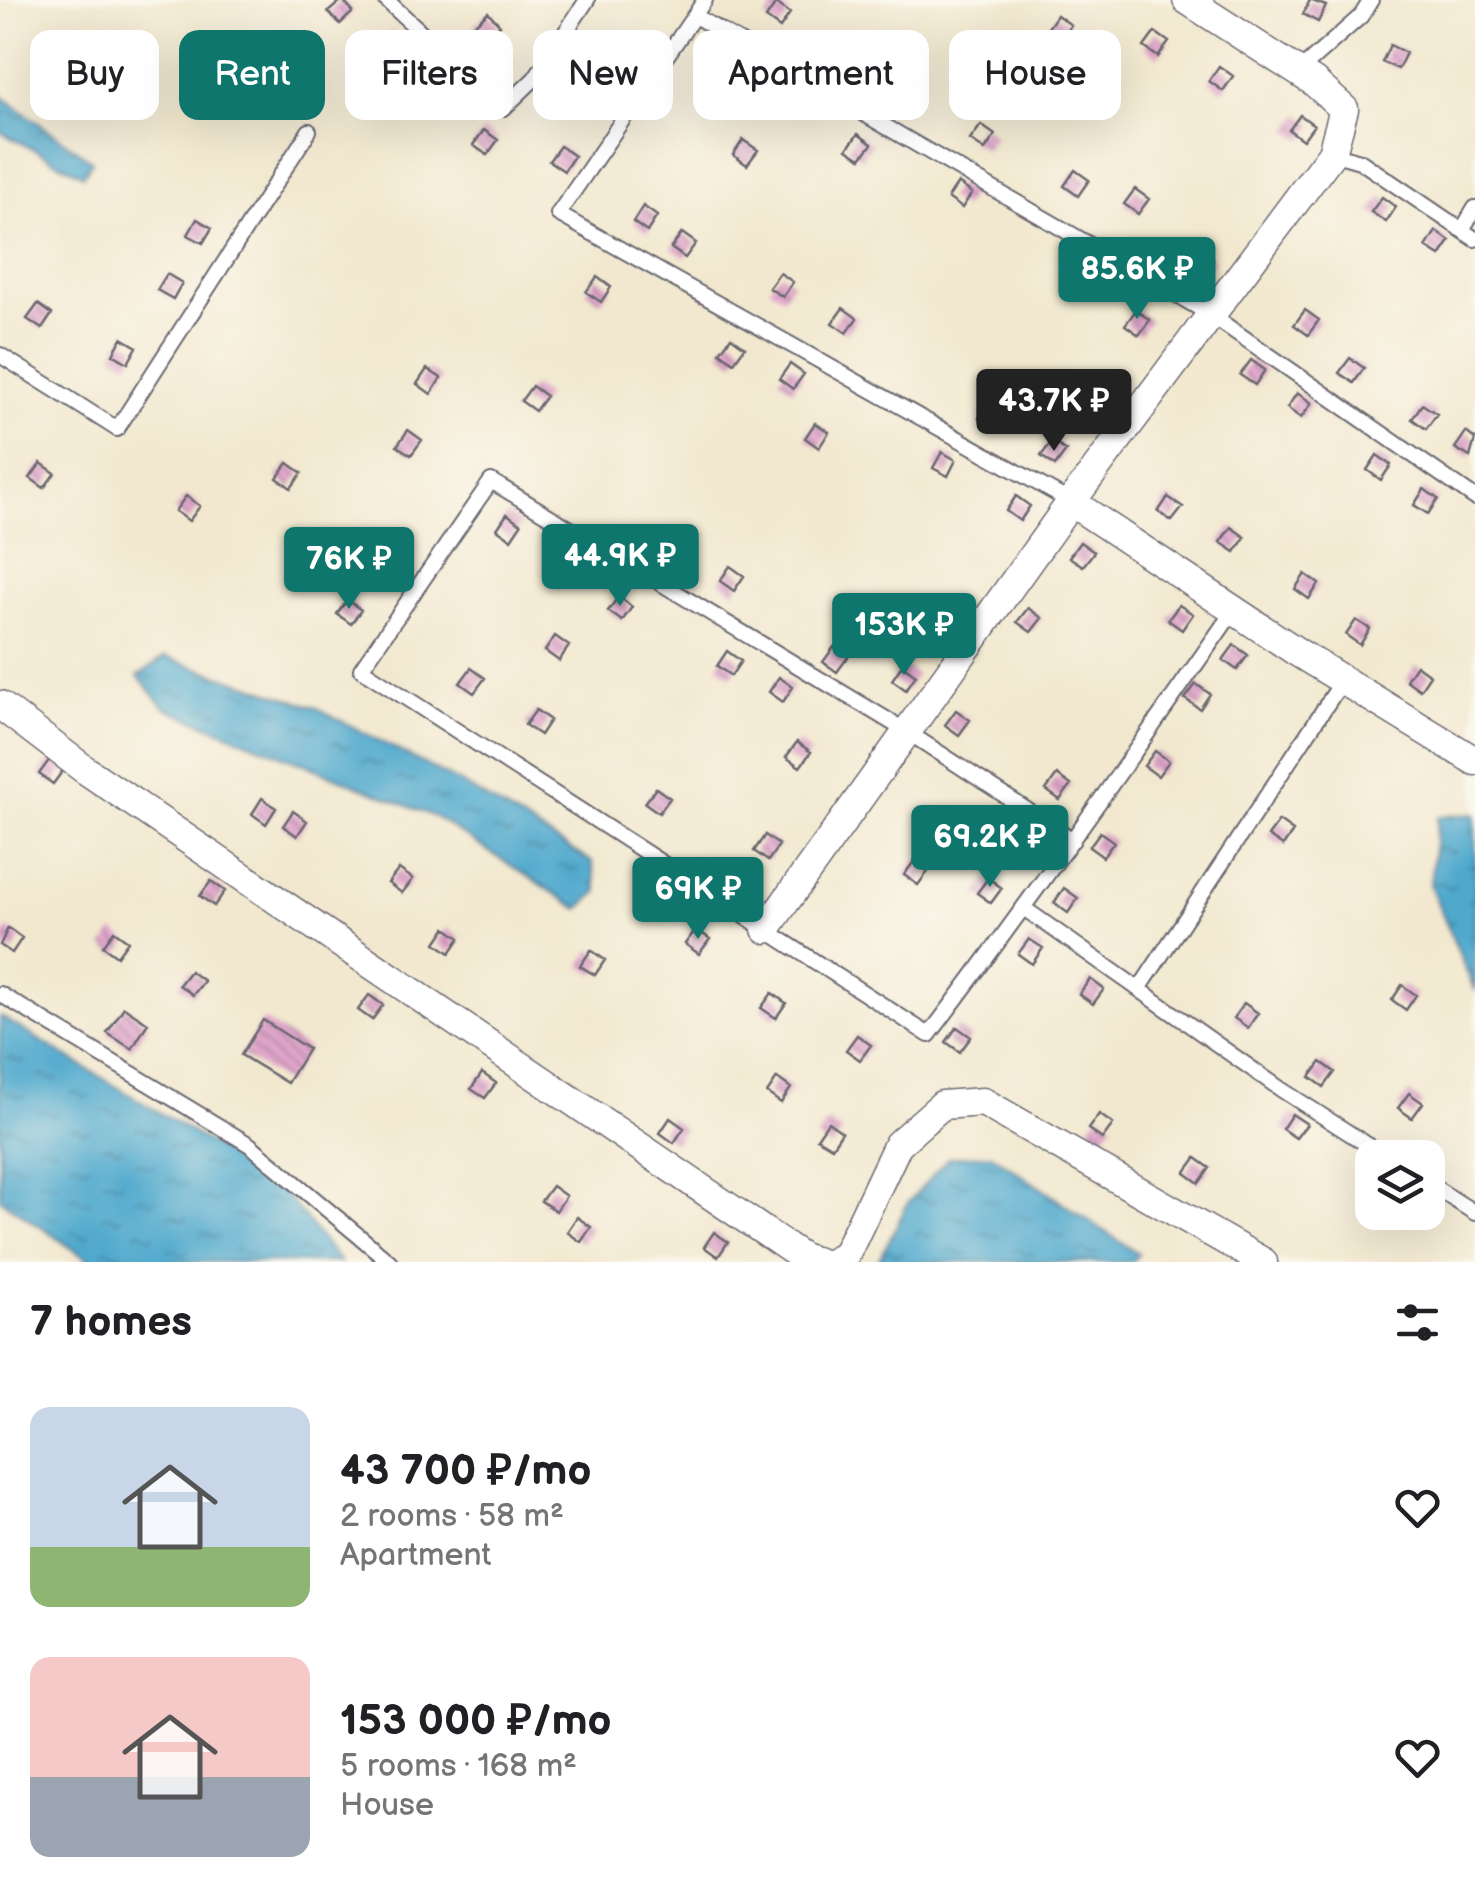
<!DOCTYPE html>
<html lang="en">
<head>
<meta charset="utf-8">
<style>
	body { margin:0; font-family:"Balsamiq Sans",sans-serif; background:#f2f2f2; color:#202124; height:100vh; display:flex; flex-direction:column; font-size:38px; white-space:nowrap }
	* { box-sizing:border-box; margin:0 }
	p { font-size:32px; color:#757577 }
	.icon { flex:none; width:55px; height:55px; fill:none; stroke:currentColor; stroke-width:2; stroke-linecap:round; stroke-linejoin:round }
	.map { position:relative; height:1262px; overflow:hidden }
	.side { display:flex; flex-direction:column; background:#fff; flex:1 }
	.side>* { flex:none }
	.top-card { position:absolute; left:30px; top:30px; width:1415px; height:90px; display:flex; gap:20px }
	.controls { position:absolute; left:1355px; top:1140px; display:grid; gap:20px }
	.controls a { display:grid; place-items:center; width:90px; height:90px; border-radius:20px; background:#fff; box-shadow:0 10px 40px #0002; font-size:50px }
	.price { position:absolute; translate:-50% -85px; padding:0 22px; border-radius:10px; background:#0f766e; color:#fff; font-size:32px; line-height:65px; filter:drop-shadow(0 2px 5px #0008) }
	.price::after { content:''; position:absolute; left:50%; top:60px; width:30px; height:22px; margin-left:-15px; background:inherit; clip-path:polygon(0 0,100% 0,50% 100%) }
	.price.selected { background:#222; color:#fff }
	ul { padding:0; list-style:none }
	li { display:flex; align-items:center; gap:30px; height:250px; padding:0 30px }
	li span { display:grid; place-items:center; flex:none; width:280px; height:200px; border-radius:20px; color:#555 }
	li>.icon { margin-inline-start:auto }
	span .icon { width:120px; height:120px; fill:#fffc; stroke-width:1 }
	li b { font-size:42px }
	h2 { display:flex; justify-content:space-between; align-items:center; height:120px; padding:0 30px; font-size:42px }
	.pill { padding:0 35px; border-radius:20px; background:#fff; box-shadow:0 10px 40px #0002; font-size:35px; line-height:90px }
	.pill.selected { background:#0f766e; color:#fff }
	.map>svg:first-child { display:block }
</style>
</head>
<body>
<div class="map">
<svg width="1475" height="1262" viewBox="0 0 1475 1262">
	<defs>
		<pattern id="water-ripples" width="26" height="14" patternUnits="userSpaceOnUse" patternTransform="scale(2.5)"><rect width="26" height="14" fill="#4fa9cd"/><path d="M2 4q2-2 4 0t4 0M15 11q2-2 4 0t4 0" fill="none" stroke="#4189a8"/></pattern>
		<pattern id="building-back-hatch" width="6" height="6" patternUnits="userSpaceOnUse" patternTransform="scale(2.5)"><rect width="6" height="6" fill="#e0a6cb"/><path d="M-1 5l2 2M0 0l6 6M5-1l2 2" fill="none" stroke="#b587a6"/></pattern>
	</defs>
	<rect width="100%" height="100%" fill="#fbf7ec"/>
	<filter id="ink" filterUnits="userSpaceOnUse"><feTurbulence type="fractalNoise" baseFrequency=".01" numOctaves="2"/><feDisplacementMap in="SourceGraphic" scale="20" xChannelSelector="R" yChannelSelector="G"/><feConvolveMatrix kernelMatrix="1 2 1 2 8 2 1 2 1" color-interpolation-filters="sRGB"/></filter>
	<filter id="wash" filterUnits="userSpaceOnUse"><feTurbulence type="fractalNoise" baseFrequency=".0048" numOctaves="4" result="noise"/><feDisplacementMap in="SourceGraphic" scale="40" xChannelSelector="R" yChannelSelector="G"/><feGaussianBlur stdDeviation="2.25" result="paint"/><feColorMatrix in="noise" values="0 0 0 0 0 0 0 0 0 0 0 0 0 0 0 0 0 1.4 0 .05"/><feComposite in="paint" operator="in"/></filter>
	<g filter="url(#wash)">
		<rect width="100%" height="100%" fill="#f2e8cf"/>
		<path fill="url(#water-ripples)" stroke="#386684" stroke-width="2.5" d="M 0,95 L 92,161 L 83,175 L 0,132 Z
			M 165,657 L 315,707 L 464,785 L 592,862 L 598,892 L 579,909 L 435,817 L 165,708 L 138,676 Z
			M 1475,814 L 1475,991 L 1430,885 L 1438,817 Z
			M 0,1016 L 277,1184 L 340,1262 L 92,1262 L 0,1199 Z
			M 991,1154 L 1138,1254 L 1132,1262 L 878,1262 L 908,1203 L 948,1158 Z"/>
		<g id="blocks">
			<path fill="url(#building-back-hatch)" d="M 342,0 L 353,12 L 340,24 L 328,12 Z
				M 1310,0 L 1326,6 L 1318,22 L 1303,14 Z
				M 776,3 L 790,13 L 780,28 L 766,18 Z
				M 488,12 L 500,25 L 486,38 L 474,25 Z
				M 1057,15 L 1071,25 L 1060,41 L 1046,31 Z
				M 390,32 L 402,45 L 389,58 L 377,45 Z
				M 1155,32 L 1169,42 L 1158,57 L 1144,47 Z
				M 1390,45 L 1406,53 L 1398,69 L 1382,62 Z
				M 709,48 L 723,57 L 712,72 L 698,63 Z
				M 881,52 L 895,62 L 885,77 L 871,67 Z
				M 1219,66 L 1233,76 L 1223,91 L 1209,81 Z
				M 1300,115 L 1314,125 L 1303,140 L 1289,130 Z
				M 981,125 L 995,135 L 985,150 L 970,140 Z
				M 484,130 L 498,140 L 487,155 L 473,145 Z
				M 858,134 L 872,144 L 861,158 L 847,149 Z
				M 743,140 L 758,150 L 747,165 L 733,155 Z
				M 560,146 L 574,156 L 564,171 L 549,161 Z
				M 1075,170 L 1089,180 L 1078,196 L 1064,186 Z
				M 958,183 L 972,193 L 962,208 L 948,198 Z
				M 1135,189 L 1149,199 L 1138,214 L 1124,204 Z
				M 1382,197 L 1396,207 L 1386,222 L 1371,212 Z
				M 643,206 L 657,216 L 647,232 L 633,222 Z
				M 197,219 L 212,228 L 203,243 L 188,235 Z
				M 1436,231 L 1450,241 L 1440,256 L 1426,247 Z
				M 682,233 L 696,243 L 685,258 L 671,248 Z
				M 1199,250 L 1213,260 L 1203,275 L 1188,265 Z
				M 780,273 L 793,282 L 783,297 L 769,288 Z
				M 167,274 L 182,283 L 173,299 L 157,290 Z
				M 1095,274 L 1109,283 L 1098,298 L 1084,288 Z
				M 597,277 L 611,287 L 601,302 L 586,292 Z
				M 38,304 L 52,314 L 42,329 L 27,319 Z
				M 843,308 L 857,318 L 847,333 L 832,323 Z
				M 1136,310 L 1150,320 L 1139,335 L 1125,325 Z
				M 1305,310 L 1319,320 L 1308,335 L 1294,325 Z
				M 731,337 L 745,347 L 734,362 L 720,352 Z
				M 122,338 L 137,347 L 128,363 L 113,354 Z
				M 1350,358 L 1364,368 L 1354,383 L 1339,373 Z
				M 1251,360 L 1265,370 L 1255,385 L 1240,375 Z
				M 790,364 L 804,374 L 793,389 L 779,379 Z
				M 427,369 L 441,378 L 431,394 L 417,384 Z
				M 532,386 L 546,396 L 535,411 L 521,401 Z
				M 1297,393 L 1312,403 L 1301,418 L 1287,408 Z
				M 990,403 L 1004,413 L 993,428 L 979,418 Z
				M 1422,404 L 1437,414 L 1426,429 L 1412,419 Z
				M 815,423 L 829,432 L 819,448 L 805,438 Z
				M 408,430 L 422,440 L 411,455 L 397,446 Z
				M 1466,432 L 1475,439 L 1470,457 L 1455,448 Z
				M 1052,441 L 1066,451 L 1055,466 L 1041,456 Z
				M 942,452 L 956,460 L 948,476 L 933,468 Z
				M 1377,455 L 1391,465 L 1381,480 L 1367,470 Z
				M 41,463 L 55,473 L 44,488 L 30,478 Z
				M 288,463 L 302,473 L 291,488 L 277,478 Z
				M 1424,489 L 1438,499 L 1428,514 L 1414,505 Z
				M 186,496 L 200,506 L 189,521 L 175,511 Z
				M 1016,496 L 1030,506 L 1020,521 L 1006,511 Z
				M 1168,497 L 1183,507 L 1172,521 L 1158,512 Z
				M 507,514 L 521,524 L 511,539 L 497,529 Z
				M 1231,527 L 1245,537 L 1235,552 L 1220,542 Z
				M 672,534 L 686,544 L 675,559 L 661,549 Z
				M 1080,542 L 1094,552 L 1083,566 L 1069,557 Z
				M 730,566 L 744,576 L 734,591 L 720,581 Z
				M 1305,574 L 1319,584 L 1309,599 L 1295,589 Z
				M 619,596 L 632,607 L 622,621 L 608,611 Z
				M 347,600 L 361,610 L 351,624 L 337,614 Z
				M 1179,605 L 1193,614 L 1182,630 L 1168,620 Z
				M 1028,608 L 1042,618 L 1031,632 L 1017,622 Z
				M 1356,620 L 1370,629 L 1360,645 L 1346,635 Z
				M 555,636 L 569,646 L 559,661 L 545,651 Z
				M 1234,645 L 1248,655 L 1237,670 L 1223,660 Z
				M 834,647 L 848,657 L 837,672 L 823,662 Z
				M 727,651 L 741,661 L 731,676 L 717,666 Z
				M 902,665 L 916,675 L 906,690 L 892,680 Z
				M 1416,665 L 1430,675 L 1420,690 L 1406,680 Z
				M 471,668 L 485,678 L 474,693 L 460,683 Z
				M 779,677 L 793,687 L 783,702 L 769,692 Z
				M 1196,684 L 1210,694 L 1200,709 L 1185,699 Z
				M 536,710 L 550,720 L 540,735 L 525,725 Z
				M 956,710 L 970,720 L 959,735 L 945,725 Z
				M 797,742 L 811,752 L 800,767 L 786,757 Z
				M 1155,751 L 1169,761 L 1158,776 L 1144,766 Z
				M 50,759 L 64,769 L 53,784 L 39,774 Z
				M 1057,775 L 1071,785 L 1060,800 L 1046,790 Z
				M 656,788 L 670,798 L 659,813 L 645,803 Z
				M 262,798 L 276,808 L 266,824 L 252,814 Z
				M 293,811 L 307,821 L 297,836 L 283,826 Z
				M 1279,821 L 1293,831 L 1283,846 L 1268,836 Z
				M 1100,832 L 1114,842 L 1103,857 L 1089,847 Z
				M 765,835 L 779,845 L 768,861 L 754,851 Z
				M 915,860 L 929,870 L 918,885 L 904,875 Z
				M 399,869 L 413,879 L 402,893 L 388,883 Z
				M 988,878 L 1002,888 L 991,903 L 977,893 Z
				M 211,881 L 225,891 L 214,906 L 200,896 Z
				M 1064,888 L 1078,898 L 1068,913 L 1054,903 Z
				M 8,928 L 22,938 L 12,953 L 0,945 Z
				M 446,928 L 460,938 L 450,953 L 436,943 Z
				M 696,929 L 710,939 L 699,954 L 685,944 Z
				M 114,931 L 128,941 L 117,956 L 103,946 Z
				M 1029,939 L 1043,948 L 1032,964 L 1018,954 Z
				M 591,950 L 605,960 L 595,975 L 580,966 Z
				M 190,971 L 204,981 L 193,995 L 179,985 Z
				M 1090,979 L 1104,989 L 1093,1004 L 1079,994 Z
				M 1402,985 L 1416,995 L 1406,1010 L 1392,1000 Z
				M 772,993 L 786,1003 L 776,1018 L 761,1008 Z
				M 369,995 L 383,1005 L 372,1020 L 358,1010 Z
				M 1244,1003 L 1258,1013 L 1248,1028 L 1234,1018 Z
				M 124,1007 L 148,1023 L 132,1049 L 107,1033 Z
				M 263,1020 L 308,1049 L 287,1083 L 241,1055 Z
				M 957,1027 L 971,1037 L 960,1052 L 946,1042 Z
				M 857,1035 L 871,1045 L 860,1060 L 846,1050 Z
				M 1321,1062 L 1335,1072 L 1324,1087 L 1310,1077 Z
				M 482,1073 L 496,1083 L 485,1098 L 471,1089 Z
				M 777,1078 L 791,1088 L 781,1103 L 767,1093 Z
				M 1409,1093 L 1423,1103 L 1412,1118 L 1398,1108 Z
				M 1099,1114 L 1113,1124 L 1102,1139 L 1088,1129 Z
				M 1292,1114 L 1307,1124 L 1296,1138 L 1282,1129 Z
				M 670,1118 L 684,1128 L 674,1143 L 660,1133 Z
				M 828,1122 L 842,1132 L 832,1147 L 817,1138 Z
				M 1196,1158 L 1210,1168 L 1199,1183 L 1185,1173 Z
				M 552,1186 L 566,1196 L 556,1211 L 541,1201 Z
				M 577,1217 L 591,1227 L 581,1242 L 567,1232 Z
				M 714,1232 L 728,1242 L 718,1257 L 704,1247 Z"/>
		</g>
	</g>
	<g filter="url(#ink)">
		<use href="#blocks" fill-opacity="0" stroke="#6b676f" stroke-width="2.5"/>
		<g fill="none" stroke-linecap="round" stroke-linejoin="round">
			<g stroke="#6b676f" stroke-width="18">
				<path id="lane" d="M 386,0 L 504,108 L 535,78 L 587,0
					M 705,0 L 558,214 L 1071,502
					M 695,16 L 1211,315 L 1475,498
					M 1298,72 L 1361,16 L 1371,0
					M 1332,153 L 1360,161 L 1475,239
					M 1462,230 L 1475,208
					M 0,355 L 117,429 L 309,131
					M 1073,840 L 906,731 L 491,481 L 361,669 L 929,1035 C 1034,896 1134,753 1234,610
					M 1025,909 L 1282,1090 L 1388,1158
					M 1139,989 L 1343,680
					M 0,994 L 250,1145 L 390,1262
					M 1428,1183 L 1475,1213"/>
			</g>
			<g stroke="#6b676f" stroke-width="31">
				<path id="street" d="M 1071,502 L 1297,652 L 1475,761
					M 0,705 L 84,769 L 802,1257 L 818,1262
					M 766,929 L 1071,502 L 1332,153 L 1344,109 L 1314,82 L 1187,0
					M 833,1262 L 845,1256 L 898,1144 L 942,1105 L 983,1102 L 1263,1262"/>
			</g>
			<use href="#lane" stroke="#fff" stroke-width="14"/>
			<use href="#street" stroke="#fff" stroke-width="28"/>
		</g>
	</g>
</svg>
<div class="controls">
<a><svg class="icon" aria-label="layers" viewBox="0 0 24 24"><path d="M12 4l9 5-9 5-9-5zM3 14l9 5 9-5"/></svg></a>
</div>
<b class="price" style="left:1137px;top:322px">85.6K ₽</b>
<b class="price selected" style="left:1054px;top:454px">43.7K ₽</b>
<b class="price" style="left:620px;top:609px">44.9K ₽</b>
<b class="price" style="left:349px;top:612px">76K ₽</b>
<b class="price" style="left:904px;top:678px">153K ₽</b>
<b class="price" style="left:990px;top:890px">69.2K ₽</b>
<b class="price" style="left:698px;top:942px">69K ₽</b>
<div class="top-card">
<a class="pill">Buy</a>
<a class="pill selected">Rent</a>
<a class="pill">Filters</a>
<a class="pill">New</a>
<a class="pill">Apartment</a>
<a class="pill">House</a>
</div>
</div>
<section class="side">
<h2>7 homes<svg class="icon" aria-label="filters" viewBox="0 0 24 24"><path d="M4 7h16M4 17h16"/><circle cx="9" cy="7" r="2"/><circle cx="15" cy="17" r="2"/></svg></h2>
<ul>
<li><span style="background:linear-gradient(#c9d6e8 70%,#8fb573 0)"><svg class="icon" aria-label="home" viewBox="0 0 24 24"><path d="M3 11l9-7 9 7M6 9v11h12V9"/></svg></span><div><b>43 700 ₽/mo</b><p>2 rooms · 58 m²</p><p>Apartment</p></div><svg class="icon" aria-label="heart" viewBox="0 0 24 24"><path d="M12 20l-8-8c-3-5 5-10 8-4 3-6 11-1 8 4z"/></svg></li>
<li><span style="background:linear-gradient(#f6c9c9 60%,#9aa5b1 0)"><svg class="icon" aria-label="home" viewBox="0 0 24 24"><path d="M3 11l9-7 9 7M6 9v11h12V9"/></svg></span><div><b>153 000 ₽/mo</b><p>5 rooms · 168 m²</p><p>House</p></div><svg class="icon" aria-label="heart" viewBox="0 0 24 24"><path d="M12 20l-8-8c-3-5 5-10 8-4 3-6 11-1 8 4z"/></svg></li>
</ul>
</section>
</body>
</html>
